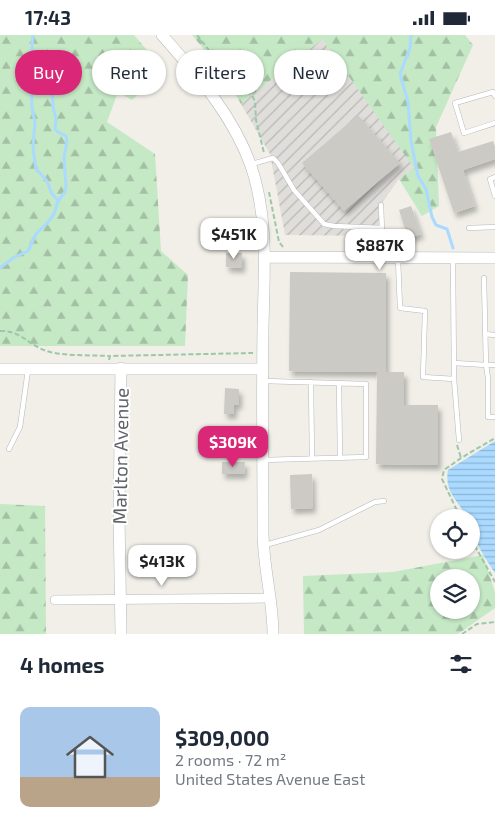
<!DOCTYPE html>
<html lang="en">
<head>
<meta charset="utf-8">
<style>
	body { margin:0; font-family:"Exo 2",sans-serif; background:#f6f6f7; color:#1f2937; height:100vh; display:flex; flex-direction:column; font-size:19px; white-space:nowrap }
	* { box-sizing:border-box; margin:0 }
	p { font-size:16px; color:#747a83 }
	.icon { flex:none; width:28px; height:28px; fill:none; stroke:currentColor; stroke-width:2; stroke-linecap:round; stroke-linejoin:round }
	.map { position:relative; height:599px; overflow:hidden }
	.side { display:flex; flex-direction:column; background:#fff; flex:1 }
	.side>* { flex:none }
	.top-card { position:absolute; left:15px; top:15px; width:465px; height:45px; display:flex; gap:10px }
	.tools { position:absolute; left:430px; top:474px; display:grid; gap:10px }
	.tools a { display:grid; place-items:center; width:50px; height:50px; border-radius:50%; background:#fff; box-shadow:0 1px 4px #0004; font-size:25px }
	.price { position:absolute; translate:-50% -42px; padding:0 11px; border-radius:10px; background:#fff; color:#222; font-size:16px; line-height:32px; filter:drop-shadow(0 1px 2px #0008) }
	.price::after { content:''; position:absolute; left:50%; top:30px; width:15px; height:11px; margin-left:-8px; background:inherit; clip-path:polygon(0 0,100% 0,50% 100%) }
	.price.on { background:#db2777; color:#fff }
	ul { padding:0; list-style:none }
	li { display:flex; align-items:center; gap:15px; height:125px; padding:0 20px }
	li span { display:grid; place-items:center; flex:none; width:140px; height:100px; border-radius:10px; color:#555 }
	li>.icon { margin-inline-start:auto }
	span .icon { width:60px; height:60px; fill:#fffc; stroke-width:1 }
	li b { font-size:21px }
	h2 { display:flex; justify-content:space-between; align-items:center; height:60px; padding:0 20px; font-size:21px }
	.chip { padding:0 18px; border-radius:22px; background:#fff; box-shadow:0 1px 4px #0004; font-size:18px; line-height:45px }
	.chip.on { background:#db2777; color:#fff }
	.status { display:flex; justify-content:space-between; align-items:center; height:35px; padding:0 25px; background:#fff; direction:ltr }
	.status svg { height:14px; fill:currentColor }
	.map>svg:first-child { display:block }
</style>
</head>
<body>
<div class="status"><b>17:43</b><svg viewBox="0 0 49 12"><path d="M0 12V9h3v3zM5 12V6h3v6zM10 12V3h3v9zM15 12V0h3v12zM26 1h20v11H26zM47 4h2v5h-2z"/></svg></div>
<div class="map">
<svg width="495" height="599" viewBox="0 0 495 599">
	<defs>
		<pattern id="industrial-furrows" width="10" height="10" patternUnits="userSpaceOnUse" patternTransform="scale(1.25)"><rect width="10" height="10" fill="#e0deda"/><path d="M-1 1l2-2M0 10L10 0M9 11l2-2" fill="none" stroke="#b9b8b5"/></pattern>
		<pattern id="forest-firs" width="22" height="20" patternUnits="userSpaceOnUse" patternTransform="scale(1.25)"><rect width="22" height="20" fill="#c5e8c5"/><path d="M5 1l3.5 6h-7zM16 11l3.5 6h-7z" fill="#a3c0a4"/></pattern>
		<pattern id="water-rules" width="6" height="5" patternUnits="userSpaceOnUse" patternTransform="scale(1.25)"><rect width="6" height="5" fill="#aadaff"/><path d="M0 2.5h6" fill="none" stroke="#8eb4d2"/></pattern>
		<filter id="shadow"><feDropShadow dx="3" dy="5" stdDeviation="2.5" flood-color="#0004"/></filter>
	</defs>
	<rect width="100%" height="100%" fill="#f1efe8"/>
	<path fill="url(#industrial-furrows)" d="M 322,4 L 415,133 L 399,144 L 379,172 L 381,201 L 285,200 L 270,119 L 241,69 Z"/>
	<path fill="url(#forest-firs)" fill-rule="evenodd" d="M 0,0 L 134,0 L 165,36 L 132,65 L 118,57 L 107,87 L 155,119 L 161,216 L 188,240 L 185,311 L 0,311 Z
		M 192,0 L 465,0 L 473,10 L 436,92 L 439,171 L 422,181 L 399,144 L 414,133 L 322,4 L 241,69 L 221,35 Z
		M 0,469 L 45,471 L 46,599 L 0,599 Z
		M 483,520 L 495,557 L 495,573 L 458,599 L 304,599 L 303,541 L 393,537 ZM 471,542 L 471,575 L 439,575 L 439,542 Z"/>
	<path fill="url(#water-rules)" d="M 495,406 L 495,538 C 484,521 471,503 471,482 L 467,482 C 458,465 444,457 448,435 Z"/>
	<g fill="none" stroke-linecap="round" stroke-linejoin="round">
		<path stroke="#aadaff" stroke-width="3" d="M 33,0 L 31,25 L 32,73 L 35,88 L 33,111 L 34,120 L 36,134 L 47,146 L 52,159 L 59,166
			M 411,0 L 410,13 L 400,39 L 408,67 L 411,106 L 418,141 L 426,154 L 432,182 L 436,190 L 447,194 L 453,213
			M 0,233 L 13,223 L 28,216 L 36,199 L 48,187 L 54,179 L 58,166 L 65,157 L 66,152 L 64,122 L 67,106 L 66,101 L 58,97 L 55,94 L 56,84 L 53,72 L 52,55 L 47,47 L 31,35"/>
	</g>
	<path fill="#cccac5" filter="url(#shadow)" d="M 358,80 L 400,128 L 344,176 L 302,128 Z
		M 451,97 L 458,117 L 493,106 L 495,112 L 495,124 L 463,135 L 475,171 L 454,178 L 429,104 Z
		M 411,171 L 421,199 L 408,203 L 399,175 Z
		M 226,218 L 242,218 L 242,233 L 226,232 Z
		M 290,237 L 386,238 L 386,337 L 404,337 L 404,370 L 438,370 L 438,430 L 376,429 L 377,337 L 289,336 Z
		M 225,353 L 239,354 L 239,370 L 234,369 L 234,379 L 224,379 Z
		M 222,427 L 245,427 L 244,439 L 222,439 Z
		M 312,439 L 313,473 L 291,474 L 290,440 Z"/>
	<g fill="none" stroke-linecap="round" stroke-linejoin="round">
		<g stroke="#b5b8bc" stroke-width="5.5">
			<path id="service" d="M 495,61 L 493,57 L 455,68 L 464,98 L 495,88
				M 252,129 L 273,123 L 278,128 L 294,155 L 324,189 L 334,191 L 382,193
				M 495,142 L 490,144 L 495,161
				M 381,170 L 383,221
				M 469,193 L 495,192
				M 398,224 L 400,273 L 425,276 L 423,342 L 454,344 L 453,224
				M 485,299 L 495,300
				M 454,328 L 486,330 L 484,243
				M 495,330 L 486,330 L 488,343 L 488,382 L 495,382
				M 454,344 L 459,405
				M 264,346 L 366,349 L 366,422 L 264,425
				M 311,347 L 312,423
				M 339,348 L 340,423
				M 9,414 L 20,392 L 28,335
				M 265,510 L 319,495 L 375,467 L 384,466"/>
		</g>
		<g stroke="#b5b8bc" stroke-width="10">
			<path id="minor" d="M 55,565 L 270,563"/>
		</g>
		<g stroke="#b5b8bc" stroke-width="12">
			<path id="tertiary" d="M 162,0 C 197,40 233,80 251,131 C 269,184 264,238 263,292 C 262,361 263,429 263,497 C 263,531 273,565 273,599
				M 265,222 L 495,223
				M 121,333 L 119,479 L 121,599
				M 0,334 L 263,334"/>
		</g>
		<path stroke="#9cc7a9" stroke-width="2" stroke-dasharray="5 2.5" stroke-linecap="butt" d="M 197,0 L 223,33 L 253,62 L 255,67 L 256,85 L 264,118
			M 269,157 L 279,207 L 283,212
			M 0,296 C 22,295 29,312 50,317 C 68,321 90,320 110,321
			M 109,325 L 110,321 L 253,318
			M 457,410 L 461,423
			M 460,482 L 442,444 L 444,435 L 461,423 L 495,403
			M 471,504 L 495,547
			M 462,599 L 477,589 L 495,587"/>
		<use href="#service" stroke="#fff" stroke-width="4.5"/>
		<use href="#minor" stroke="#fff" stroke-width="9"/>
		<use href="#tertiary" stroke="#fff" stroke-width="11"/>
	</g>
	<g text-anchor="middle" dominant-baseline="central" stroke-width="4" stroke-linejoin="round" paint-order="stroke">
		<g font-size="19" fill="#5f6368" stroke="#fff">
			<text transform="translate(120 421) rotate(-89)">Marlton Avenue</text>
		</g>
	</g>
</svg>
<div class="tools">
<a><svg class="icon" aria-label="locate" viewBox="0 0 24 24"><circle cx="12" cy="12" r="6"/><path d="M12 2v4M12 18v4M2 12h4M18 12h4"/></svg></a>
<a><svg class="icon" aria-label="layers" viewBox="0 0 24 24"><path d="M12 4l9 5-9 5-9-5zM3 14l9 5 9-5"/></svg></a>
</div>
<b class="price" style="left:234px;top:225px">$451K</b>
<b class="price" style="left:380px;top:236px">$887K</b>
<b class="price on" style="left:233px;top:433px">$309K</b>
<b class="price" style="left:162px;top:552px">$413K</b>
<div class="top-card">
<a class="chip on">Buy</a>
<a class="chip">Rent</a>
<a class="chip">Filters</a>
<a class="chip">New</a>
</div>
</div>
<section class="side">
<h2>4 homes<svg class="icon" aria-label="filters" viewBox="0 0 24 24"><path d="M4 7h16M4 17h16"/><circle cx="9" cy="7" r="2"/><circle cx="15" cy="17" r="2"/></svg></h2>
<ul>
<li><span style="background:linear-gradient(#a9c7e8 70%,#b9a48a 0)"><svg class="icon" aria-label="home" viewBox="0 0 24 24"><path d="M3 11l9-7 9 7M6 9v11h12V9"/></svg></span><div><b>$309,000</b><p>2 rooms · 72 m²</p><p>United States Avenue East</p></div></li>
</ul>
</section>
</body>
</html>
